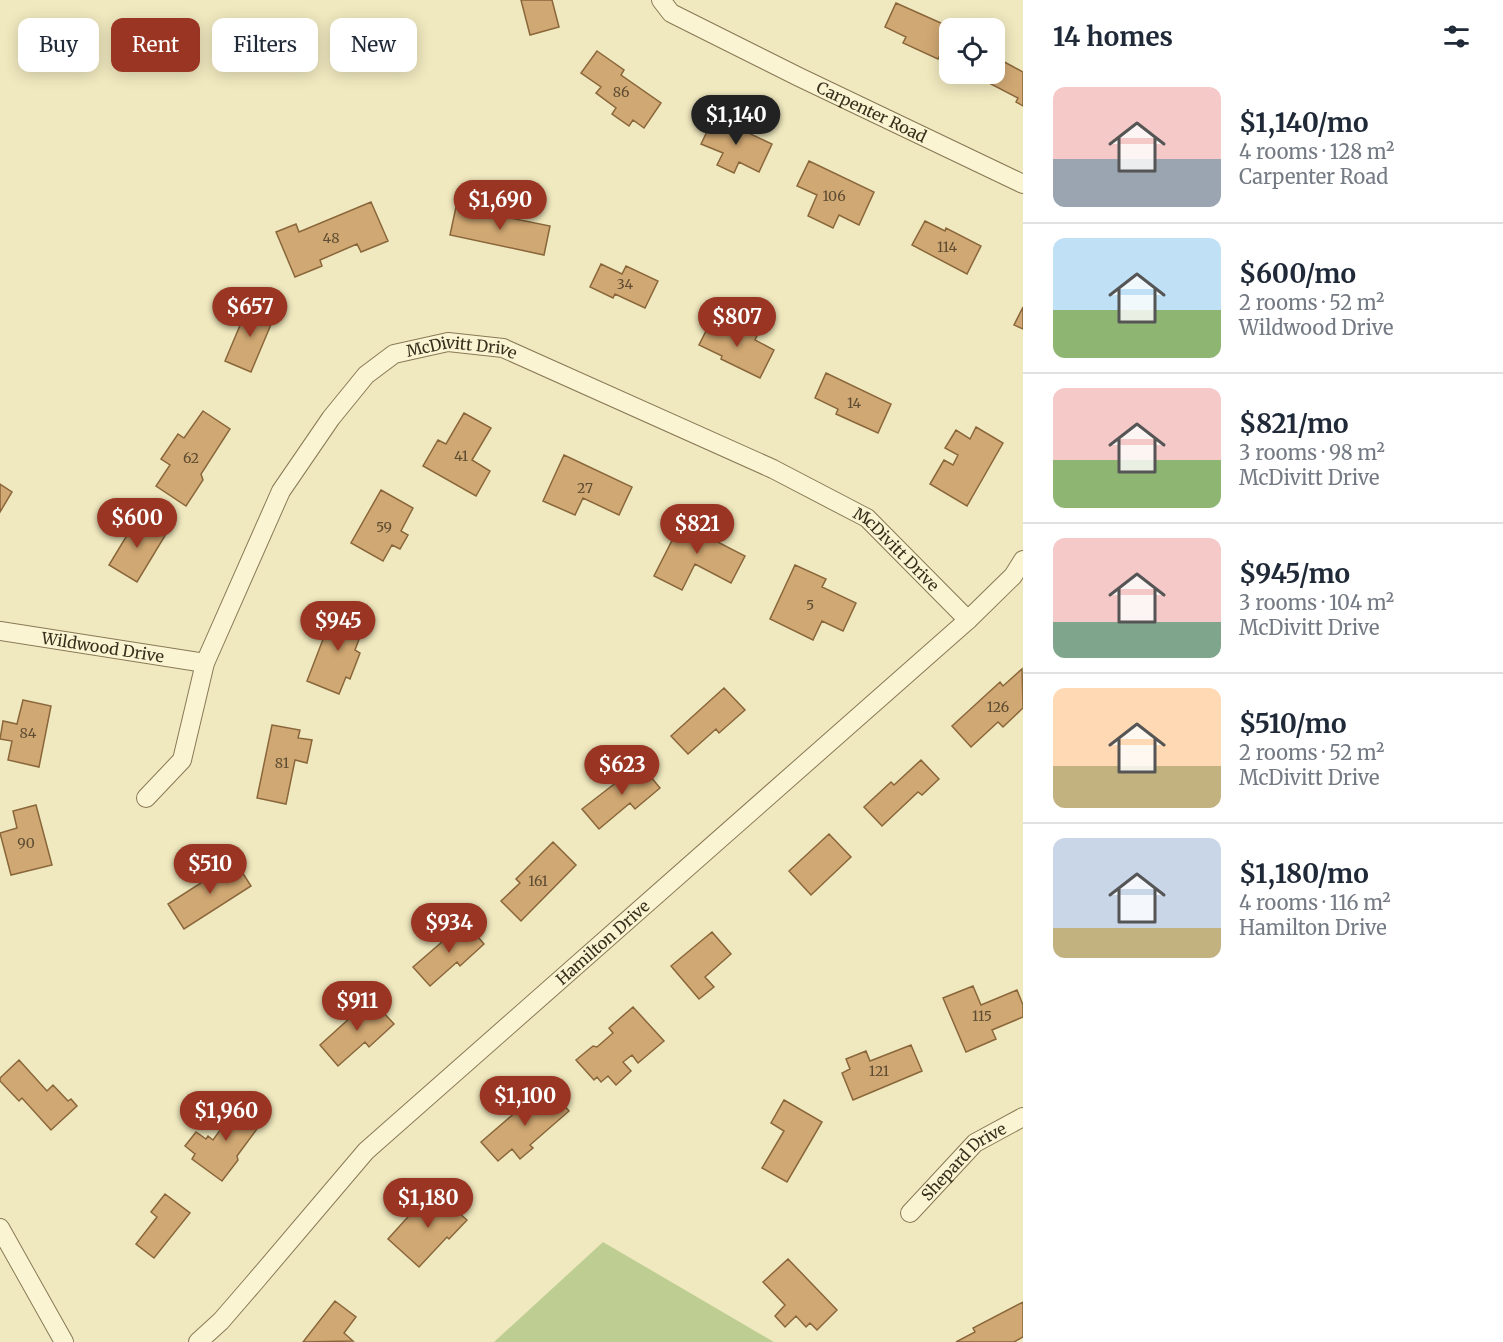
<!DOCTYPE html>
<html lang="en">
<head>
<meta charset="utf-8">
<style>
	body { margin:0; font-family:Merriweather,serif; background:#f6f6f7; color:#1f2937; height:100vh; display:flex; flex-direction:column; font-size:22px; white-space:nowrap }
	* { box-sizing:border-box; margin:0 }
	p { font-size:20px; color:#747a83 }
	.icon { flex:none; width:33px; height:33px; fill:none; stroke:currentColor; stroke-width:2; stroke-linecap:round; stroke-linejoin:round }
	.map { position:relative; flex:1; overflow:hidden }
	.sheet { display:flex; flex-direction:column; background:#fff; width:480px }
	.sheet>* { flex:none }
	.hud { position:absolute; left:18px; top:18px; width:570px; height:54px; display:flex; gap:12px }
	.controls { position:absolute; left:939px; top:18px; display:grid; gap:12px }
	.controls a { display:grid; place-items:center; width:66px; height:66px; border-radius:12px; background:#fff; box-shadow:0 3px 15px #0003; font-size:30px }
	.price { position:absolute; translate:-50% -51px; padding:0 14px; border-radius:21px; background:#9b3523; color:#fff; font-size:20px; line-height:39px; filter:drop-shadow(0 2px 3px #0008) }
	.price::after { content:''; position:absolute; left:50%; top:36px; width:18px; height:14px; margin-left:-9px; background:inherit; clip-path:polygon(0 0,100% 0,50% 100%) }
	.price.active { background:#222; color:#fff }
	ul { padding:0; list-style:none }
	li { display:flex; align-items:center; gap:18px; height:150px; padding:0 30px }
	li+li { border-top:2px solid #e0e1e3 }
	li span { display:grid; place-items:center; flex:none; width:168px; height:120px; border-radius:12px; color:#555 }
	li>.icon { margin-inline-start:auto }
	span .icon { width:72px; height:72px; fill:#fffc; stroke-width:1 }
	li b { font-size:26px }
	h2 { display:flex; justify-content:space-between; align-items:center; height:72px; padding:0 30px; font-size:26px }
	.chip { padding:0 21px; border-radius:12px; background:#fff; box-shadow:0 3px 15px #0003; font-size:21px; line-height:54px }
	.chip.active { background:#9b3523; color:#fff }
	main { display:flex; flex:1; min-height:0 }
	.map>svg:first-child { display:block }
</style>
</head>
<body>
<main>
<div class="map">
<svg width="1023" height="1342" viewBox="0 0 1023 1342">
	<rect width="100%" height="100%" fill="#f0e9bf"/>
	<path fill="#bece92" d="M 603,1242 L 774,1342 L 494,1342 Z"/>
	<path fill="#d0a873" stroke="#8a663b" stroke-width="1.5" d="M 521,0 L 552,0 L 559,27 L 530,35 Z
		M 896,3 L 952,28 L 950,28 L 950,35 L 938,59 L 903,43 L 906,37 L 885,27 Z
		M 597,51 L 624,70 L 621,75 L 661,103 L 644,128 L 633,120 L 629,126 L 612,114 L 616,108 L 596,93 L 601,87 L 581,73 Z
		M 999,59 L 1023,72 L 1023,106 L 1016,102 L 1018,98 L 987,82 L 991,74 L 994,74 L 994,67 Z
		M 714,117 L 772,144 L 759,172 L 739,162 L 734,173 L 717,165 L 723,153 L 701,144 Z
		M 809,161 L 874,192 L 859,225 L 839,215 L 833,228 L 808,216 L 817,195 L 797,186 Z
		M 371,202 L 388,241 L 361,252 L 357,244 L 320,260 L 322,266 L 295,277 L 276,232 L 296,224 L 299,232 Z
		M 456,207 L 550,226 L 544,255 L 450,235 Z
		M 925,221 L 945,231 L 946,228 L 981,246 L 967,274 L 912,245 Z
		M 601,264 L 622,274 L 626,266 L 658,281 L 645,308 L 615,294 L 613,298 L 590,287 Z
		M 249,304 L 275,315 L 251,372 L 225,361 Z
		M 1023,307 L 1023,329 L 1014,325 Z
		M 712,319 L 743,334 L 745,330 L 757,336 L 755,340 L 774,350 L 760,378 L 721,359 L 722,356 L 699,345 Z
		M 826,373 L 891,404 L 878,433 L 836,414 L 838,409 L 815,398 Z
		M 203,411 L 230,429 L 201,474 L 203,480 L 186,506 L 156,486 L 170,465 L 161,459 L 178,434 L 184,438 Z
		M 464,413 L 491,428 L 472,460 L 490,471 L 476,496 L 423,466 L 438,440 L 446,444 Z
		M 976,427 L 1003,443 L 967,506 L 930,484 L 944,460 L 953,465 L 958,455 L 945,448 L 956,430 L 970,439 Z
		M 564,455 L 632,487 L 619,515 L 583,498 L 575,515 L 543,501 Z
		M 0,484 L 12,492 L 0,512 Z
		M 381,490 L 413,508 L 401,531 L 408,535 L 400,549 L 392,545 L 383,561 L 351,543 Z
		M 686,513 L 710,525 L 704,535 L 745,556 L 731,583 L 695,564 L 682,590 L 654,576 Z
		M 135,515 L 166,534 L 137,582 L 109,565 L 129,532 L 126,530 Z
		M 795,565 L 826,579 L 822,587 L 856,603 L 843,631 L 822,621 L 813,640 L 770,619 Z
		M 335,608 L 366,621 L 355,650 L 360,653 L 350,679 L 346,677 L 339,694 L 307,681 Z
		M 1022,669 L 1023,708 L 1003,727 L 998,722 L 971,747 L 952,726 L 1000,682 L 1003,686 Z
		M 724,688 L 745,710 L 719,733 L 716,729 L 688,754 L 671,736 Z
		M 23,700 L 51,706 L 39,767 L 8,760 L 12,741 L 0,739 L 3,721 L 17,724 Z
		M 272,725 L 300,730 L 298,738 L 312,740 L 307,763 L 295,760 L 286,804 L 257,798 Z
		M 921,760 L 939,779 L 922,795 L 918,792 L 882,826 L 864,807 L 891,782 L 894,785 Z
		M 640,764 L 660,788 L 635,809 L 630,803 L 599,829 L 582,809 Z
		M 36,805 L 52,865 L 11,875 L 0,833 L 17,828 L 13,811 Z
		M 829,834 L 851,857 L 811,895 L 789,871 Z
		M 553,842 L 576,865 L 521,921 L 501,901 L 520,883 L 516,879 Z
		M 235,861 L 251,886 L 184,929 L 168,904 Z
		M 465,922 L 484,944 L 460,966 L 457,962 L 430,986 L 413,967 Z
		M 712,932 L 731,954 L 705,977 L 714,987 L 699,999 L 671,966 Z
		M 973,986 L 981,1005 L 1017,990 L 1023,1005 L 1023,1017 L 992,1030 L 996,1039 L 966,1052 L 943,998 Z
		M 371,999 L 394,1024 L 369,1047 L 365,1042 L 338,1066 L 320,1045 Z
		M 633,1007 L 664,1041 L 638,1063 L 632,1055 L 623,1062 L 631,1071 L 616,1085 L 608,1076 L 601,1082 L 597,1077 L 594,1080 L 576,1060 L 593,1046 L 597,1047 L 613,1033 L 609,1028 Z
		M 911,1045 L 922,1071 L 853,1100 L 842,1073 L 850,1069 L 846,1059 L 866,1051 L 870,1061 Z
		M 19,1060 L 47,1091 L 53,1085 L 68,1101 L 71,1099 L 77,1106 L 51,1130 L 22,1098 L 19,1101 L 0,1081 L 0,1078 Z
		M 550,1089 L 569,1111 L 530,1145 L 533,1148 L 520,1159 L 512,1149 L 498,1161 L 481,1142 L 525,1104 L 528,1108 Z
		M 784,1100 L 822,1122 L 787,1182 L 762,1168 L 784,1131 L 771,1123 Z
		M 241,1101 L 265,1118 L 237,1156 L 238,1160 L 222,1181 L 192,1159 L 195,1154 L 185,1146 L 196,1132 L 206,1139 L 208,1136 L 213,1140 Z
		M 441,1191 L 462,1210 L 459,1213 L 467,1220 L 449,1239 L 447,1237 L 419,1267 L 388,1239 L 416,1208 L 421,1212 Z
		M 165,1194 L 190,1213 L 154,1258 L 136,1244 L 157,1217 L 151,1212 Z
		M 788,1259 L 837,1310 L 817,1330 L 810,1323 L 806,1327 L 796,1316 L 785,1327 L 775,1316 L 785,1305 L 763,1282 Z
		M 335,1301 L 356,1317 L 344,1333 L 353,1341 L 303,1342 Z
		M 1023,1302 L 1023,1337 L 1014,1342 L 956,1342 L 975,1332 L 973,1328 Z"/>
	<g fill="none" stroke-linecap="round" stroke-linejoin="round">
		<g stroke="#897956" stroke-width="20">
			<g id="street">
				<path id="s1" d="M 661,0 L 671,13 L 799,77 L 1023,184"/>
				<path id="s2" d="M 0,631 L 205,663"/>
				<path id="s3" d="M 146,798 L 182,760 L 205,663 L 281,491 L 331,418 L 366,375 L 394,354 L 448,342 L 503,348 L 773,469 L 867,518 L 968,620"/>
				<path id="s4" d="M 910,1213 L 975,1143 L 1023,1117"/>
				<path d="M 0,1228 L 64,1342"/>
				<path id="s5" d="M 198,1342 L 221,1321 L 253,1284 L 366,1151 L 968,620 L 1013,576 L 1023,560"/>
			</g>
		</g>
		<use href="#street" stroke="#faf4d2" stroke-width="18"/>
	</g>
	<g text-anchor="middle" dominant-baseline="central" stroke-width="4.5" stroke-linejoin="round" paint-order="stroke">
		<g font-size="14" fill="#5e4c32">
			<text x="621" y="92">86</text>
			<text x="834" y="196">106</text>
			<text x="331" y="238">48</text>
			<text x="947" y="247">114</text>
			<text x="625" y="284">34</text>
			<text x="854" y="403">14</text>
			<text x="461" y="456">41</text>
			<text x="191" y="458">62</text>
			<text x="585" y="488">27</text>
			<text x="384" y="527">59</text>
			<text x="810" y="605">5</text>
			<text x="998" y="707">126</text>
			<text x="28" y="733">84</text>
			<text x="282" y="763">81</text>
			<text x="26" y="843">90</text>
			<text x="538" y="881">161</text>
			<text x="982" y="1016">115</text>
			<text x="879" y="1071">121</text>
		</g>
		<g font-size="16" fill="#382e1c" stroke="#f7f1cf">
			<text stroke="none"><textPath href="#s1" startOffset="240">Carpenter Road</textPath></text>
			<text stroke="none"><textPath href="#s3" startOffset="588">McDivitt Drive</textPath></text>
			<text stroke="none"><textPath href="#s3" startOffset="1074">McDivitt Drive</textPath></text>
			<text stroke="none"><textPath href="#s2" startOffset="104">Wildwood Drive</textPath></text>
			<text stroke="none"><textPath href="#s5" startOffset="570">Hamilton Drive</textPath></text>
			<text stroke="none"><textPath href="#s4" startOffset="75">Shepard Drive</textPath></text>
		</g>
	</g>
</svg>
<div class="controls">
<a><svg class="icon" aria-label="locate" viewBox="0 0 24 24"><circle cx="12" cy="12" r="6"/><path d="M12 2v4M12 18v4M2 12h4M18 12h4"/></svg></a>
</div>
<b class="price active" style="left:736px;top:146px">$1,140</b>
<b class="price" style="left:500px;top:231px">$1,690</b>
<b class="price" style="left:250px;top:338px">$657</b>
<b class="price" style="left:737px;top:348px">$807</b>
<b class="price" style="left:137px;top:549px">$600</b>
<b class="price" style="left:697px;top:555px">$821</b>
<b class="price" style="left:338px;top:652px">$945</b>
<b class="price" style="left:622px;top:796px">$623</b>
<b class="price" style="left:210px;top:895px">$510</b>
<b class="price" style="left:449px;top:954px">$934</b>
<b class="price" style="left:357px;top:1032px">$911</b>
<b class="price" style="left:525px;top:1127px">$1,100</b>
<b class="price" style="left:226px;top:1142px">$1,960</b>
<b class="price" style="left:428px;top:1229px">$1,180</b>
<div class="hud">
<a class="chip">Buy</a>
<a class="chip active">Rent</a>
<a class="chip">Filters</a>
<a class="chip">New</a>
</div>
</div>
<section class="sheet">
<h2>14 homes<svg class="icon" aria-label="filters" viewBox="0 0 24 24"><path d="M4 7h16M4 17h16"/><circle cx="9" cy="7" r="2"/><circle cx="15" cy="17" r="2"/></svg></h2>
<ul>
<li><span style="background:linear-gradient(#f6c9c9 60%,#9aa5b1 0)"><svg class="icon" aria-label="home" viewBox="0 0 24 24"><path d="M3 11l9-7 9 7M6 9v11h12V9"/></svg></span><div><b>$1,140/mo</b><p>4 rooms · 128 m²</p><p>Carpenter Road</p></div></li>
<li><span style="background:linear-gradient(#bfe0f5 60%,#8fb573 0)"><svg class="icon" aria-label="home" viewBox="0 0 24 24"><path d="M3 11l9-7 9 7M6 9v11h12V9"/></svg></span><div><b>$600/mo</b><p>2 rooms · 52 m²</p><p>Wildwood Drive</p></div></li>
<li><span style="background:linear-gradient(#f6c9c9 60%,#8fb573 0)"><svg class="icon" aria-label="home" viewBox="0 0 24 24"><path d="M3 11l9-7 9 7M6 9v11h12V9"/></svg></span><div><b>$821/mo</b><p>3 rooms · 98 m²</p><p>McDivitt Drive</p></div></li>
<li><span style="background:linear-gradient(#f6c9c9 70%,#7fa58c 0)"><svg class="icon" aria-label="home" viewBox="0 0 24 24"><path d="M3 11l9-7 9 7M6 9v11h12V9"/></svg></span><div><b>$945/mo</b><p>3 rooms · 104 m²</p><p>McDivitt Drive</p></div></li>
<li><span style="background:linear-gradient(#ffd9b3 65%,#c2b280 0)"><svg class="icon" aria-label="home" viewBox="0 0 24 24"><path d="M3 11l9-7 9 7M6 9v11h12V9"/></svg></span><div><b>$510/mo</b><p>2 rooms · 52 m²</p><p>McDivitt Drive</p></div></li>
<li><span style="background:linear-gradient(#c9d6e8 75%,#c2b280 0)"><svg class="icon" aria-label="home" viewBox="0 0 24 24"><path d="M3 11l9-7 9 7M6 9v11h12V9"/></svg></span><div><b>$1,180/mo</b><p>4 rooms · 116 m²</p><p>Hamilton Drive</p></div></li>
</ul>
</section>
</main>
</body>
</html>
